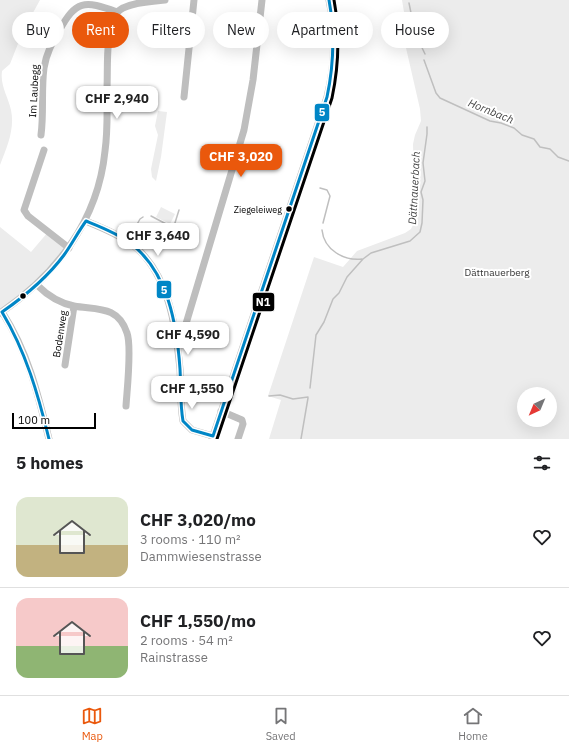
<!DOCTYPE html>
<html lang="en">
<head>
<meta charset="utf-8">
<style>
	body { margin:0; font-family:"IBM Plex Sans",sans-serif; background:#f2f2f2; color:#202124; height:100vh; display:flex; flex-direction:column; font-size:15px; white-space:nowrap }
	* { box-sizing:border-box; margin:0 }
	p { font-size:13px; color:#757577 }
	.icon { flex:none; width:22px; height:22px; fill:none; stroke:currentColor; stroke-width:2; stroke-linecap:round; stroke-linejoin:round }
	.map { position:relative; height:439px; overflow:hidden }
	.panel { display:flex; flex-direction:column; background:#fff; flex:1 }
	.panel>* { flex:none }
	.guide { position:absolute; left:12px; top:12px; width:545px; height:36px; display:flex; gap:8px }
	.needle { width:26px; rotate:224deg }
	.buttons { position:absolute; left:517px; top:387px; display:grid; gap:8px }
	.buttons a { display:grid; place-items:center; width:40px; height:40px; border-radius:50%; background:#fff; box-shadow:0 4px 16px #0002; font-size:20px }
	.scale { position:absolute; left:12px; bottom:10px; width:84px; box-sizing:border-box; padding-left:4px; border:2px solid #000; border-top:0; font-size:11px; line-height:14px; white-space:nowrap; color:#000; -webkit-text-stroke:3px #fff; paint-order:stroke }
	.price { position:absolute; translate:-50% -34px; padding:0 9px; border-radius:8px; background:#fff; color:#222; font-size:13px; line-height:26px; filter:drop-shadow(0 1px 2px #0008) }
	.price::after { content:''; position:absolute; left:50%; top:24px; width:12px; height:9px; margin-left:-6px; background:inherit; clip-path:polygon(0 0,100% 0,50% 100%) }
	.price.current { background:#ea580c; color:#fff }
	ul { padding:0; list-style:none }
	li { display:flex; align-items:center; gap:12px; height:100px; padding:0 16px }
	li+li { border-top:1px solid #e0e0e0 }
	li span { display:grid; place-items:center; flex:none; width:112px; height:80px; border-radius:12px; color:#555 }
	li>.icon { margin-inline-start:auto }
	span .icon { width:48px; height:48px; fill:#fffc; stroke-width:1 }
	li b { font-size:17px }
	h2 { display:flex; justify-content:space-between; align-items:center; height:48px; padding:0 16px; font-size:17px }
	.chip { padding:0 14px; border-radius:18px; background:#fff; box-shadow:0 4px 16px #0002; font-size:14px; line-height:36px }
	.chip.current { background:#ea580c; color:#fff }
	.tabs { display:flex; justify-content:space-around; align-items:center; height:56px; border-top:1px solid #e0e0e0; background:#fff; font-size:11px; color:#757577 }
	.tabs a { display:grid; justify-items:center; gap:2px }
	.tabs .current { color:#ea580c }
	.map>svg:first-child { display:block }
</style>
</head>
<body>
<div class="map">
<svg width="569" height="439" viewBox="0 0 569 439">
	<rect width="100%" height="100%" fill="#fff"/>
	<path fill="#ececec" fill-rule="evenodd" d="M 0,0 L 40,0 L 23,31 L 10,64 L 2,71 C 0,86 8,96 11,110 C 15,129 7,147 0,165 Z
		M 402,0 L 569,0 L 569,439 L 269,439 L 281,400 L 268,396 L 314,257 L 343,267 L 357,251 L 405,233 L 411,229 L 415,221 L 413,144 L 415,135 L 421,121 L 420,109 L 398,13 L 404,12 ZM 524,394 L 550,394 L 550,420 L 524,420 Z
		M 158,111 L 167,112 L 161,157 L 156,181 L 152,177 L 151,169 L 158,135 L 155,126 Z
		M 161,207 L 175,214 L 170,224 L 156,217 Z
		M 0,227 L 31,252 L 48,232 L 69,248 L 63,256 L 0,313 Z"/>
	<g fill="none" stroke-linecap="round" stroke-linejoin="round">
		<path stroke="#bfbfbf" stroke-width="1.5" d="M 409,3 L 415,33 L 425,54
			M 424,60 L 436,93 L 440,98 L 490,121 L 501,123 L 514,128 L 522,135 L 534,139 L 540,147 L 550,149 L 558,157 L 569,161
			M 320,188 L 327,190 L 330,196 L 323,223
			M 151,216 L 172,227 L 174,226 L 179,210
			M 322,230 C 324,250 344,261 362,259
			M 131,235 L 140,219 L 143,217
			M 310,388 L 316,335 L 324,322 L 333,299 L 339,293 L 347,277 L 363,259 L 371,253 L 410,241 L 420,232 L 422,223 L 423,200 L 421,192 L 425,181 L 423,163 L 427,134 L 427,127
			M 269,396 L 280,395 L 293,399 L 308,397
			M 301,439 L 308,398"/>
		<path stroke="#bebebe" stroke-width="7" d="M 184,97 L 194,0
			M 41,135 C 44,113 41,90 44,68 C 46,54 52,43 59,31 C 76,0 84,0 117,12
			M 44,150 L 24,210 L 28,216 L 69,248
			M 86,221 C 102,228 121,235 134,246 C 169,274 176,328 180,369 C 181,386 180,404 183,421 L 192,430 L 213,436
			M 37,285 C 47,295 59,303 74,306 C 96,310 118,305 127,333 C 132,346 127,390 126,406
			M 2,312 C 28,352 38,394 49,439
			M 0,313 C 56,275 98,221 105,151 C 108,130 107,109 107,88 C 108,67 105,31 117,13 C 123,3 154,1 165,0
			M 176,336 L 181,333 L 185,327 L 244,130 L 253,80 L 262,0
			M 65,365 L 74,306
			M 221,411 L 242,420 L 243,424 L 238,439
			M 212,439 L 327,97 C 335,65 336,33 329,0"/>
		<g stroke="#fff" stroke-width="6">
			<path id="bus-1" d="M 86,221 C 101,227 117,233 130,243 C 168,271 177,325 180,369 C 181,387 180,404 183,421 L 192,430 L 213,436
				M 2,312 C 26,352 38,394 49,439
				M 2,312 C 25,296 47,278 64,255 C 72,244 78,232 86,221
				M 213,436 L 327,97 C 334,64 335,33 329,0"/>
		</g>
		<g stroke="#fff" stroke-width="6">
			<path id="bus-2" d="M 217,439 L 332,98 C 339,65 340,33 334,0"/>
		</g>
		<use href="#bus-1" stroke="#0086c6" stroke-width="3"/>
		<use href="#bus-2" stroke="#000" stroke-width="3"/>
	</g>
	<g fill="#000" stroke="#fff" stroke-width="1.5">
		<circle cx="289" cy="209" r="3.5"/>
		<circle cx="23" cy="296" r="3.5"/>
	</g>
	<g text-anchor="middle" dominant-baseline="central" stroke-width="4" stroke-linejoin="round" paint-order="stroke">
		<g font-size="9" fill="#000" stroke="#fff" text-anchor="end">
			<text x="282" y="209">Ziegeleiweg</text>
		</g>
		<g font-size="10" fill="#000" stroke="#fff">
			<text transform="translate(34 91) rotate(-87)">Im Laubegg</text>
			<text transform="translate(60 334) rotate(-81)">Bodenweg</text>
		</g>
		<g font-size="10" fill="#333" stroke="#fff">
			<text x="497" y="272">Dättnauerberg</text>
		</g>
		<g font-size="11" font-style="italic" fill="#444" stroke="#fff">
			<text transform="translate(491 111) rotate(22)">Hornbach</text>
			<text transform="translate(414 188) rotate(-87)">Dättnauerbach</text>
		</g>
	</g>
	<g stroke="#fff" stroke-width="1.5">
		<rect x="314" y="103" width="16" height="19" rx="4" fill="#0086c6"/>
		<rect x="156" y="280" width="16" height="19" rx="4" fill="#0086c6"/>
		<rect x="252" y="292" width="23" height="20" rx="4" fill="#000"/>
	</g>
	<g font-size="11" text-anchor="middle" font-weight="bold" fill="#fff">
		<text x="322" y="116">5</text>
		<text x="164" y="294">5</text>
		<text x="263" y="306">N1</text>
	</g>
</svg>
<div class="buttons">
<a><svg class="needle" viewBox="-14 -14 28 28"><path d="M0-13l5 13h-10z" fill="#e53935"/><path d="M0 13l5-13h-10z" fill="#757577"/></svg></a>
</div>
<div class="scale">100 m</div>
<b class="price" style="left:117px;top:120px">CHF 2,940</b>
<b class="price current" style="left:241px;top:178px">CHF 3,020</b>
<b class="price" style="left:158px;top:257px">CHF 3,640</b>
<b class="price" style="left:188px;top:356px">CHF 4,590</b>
<b class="price" style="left:192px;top:410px">CHF 1,550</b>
<div class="guide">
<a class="chip">Buy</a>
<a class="chip current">Rent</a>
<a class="chip">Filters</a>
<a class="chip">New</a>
<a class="chip">Apartment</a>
<a class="chip">House</a>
</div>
</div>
<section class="panel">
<h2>5 homes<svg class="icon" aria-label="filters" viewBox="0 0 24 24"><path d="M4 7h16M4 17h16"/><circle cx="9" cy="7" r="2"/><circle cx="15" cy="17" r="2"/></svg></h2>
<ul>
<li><span style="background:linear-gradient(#dfe7d0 60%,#c2b280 0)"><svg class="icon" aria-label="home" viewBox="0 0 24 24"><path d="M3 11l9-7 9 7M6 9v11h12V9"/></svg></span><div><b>CHF 3,020/mo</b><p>3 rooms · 110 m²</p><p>Dammwiesenstrasse</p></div><svg class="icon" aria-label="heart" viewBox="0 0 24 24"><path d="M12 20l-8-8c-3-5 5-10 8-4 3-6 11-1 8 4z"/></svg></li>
<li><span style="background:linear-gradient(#f6c9c9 60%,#8fb573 0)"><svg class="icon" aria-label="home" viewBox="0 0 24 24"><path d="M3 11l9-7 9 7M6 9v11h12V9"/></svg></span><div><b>CHF 1,550/mo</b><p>2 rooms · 54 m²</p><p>Rainstrasse</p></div><svg class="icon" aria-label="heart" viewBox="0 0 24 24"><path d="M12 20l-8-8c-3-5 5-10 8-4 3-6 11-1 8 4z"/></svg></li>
</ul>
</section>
<nav class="tabs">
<a class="current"><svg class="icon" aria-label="map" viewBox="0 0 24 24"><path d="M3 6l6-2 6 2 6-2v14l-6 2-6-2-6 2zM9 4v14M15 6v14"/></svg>Map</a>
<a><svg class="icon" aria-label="saved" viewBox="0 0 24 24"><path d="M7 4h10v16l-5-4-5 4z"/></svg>Saved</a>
<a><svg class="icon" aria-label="home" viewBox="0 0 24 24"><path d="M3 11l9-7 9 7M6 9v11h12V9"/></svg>Home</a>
</nav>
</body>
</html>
